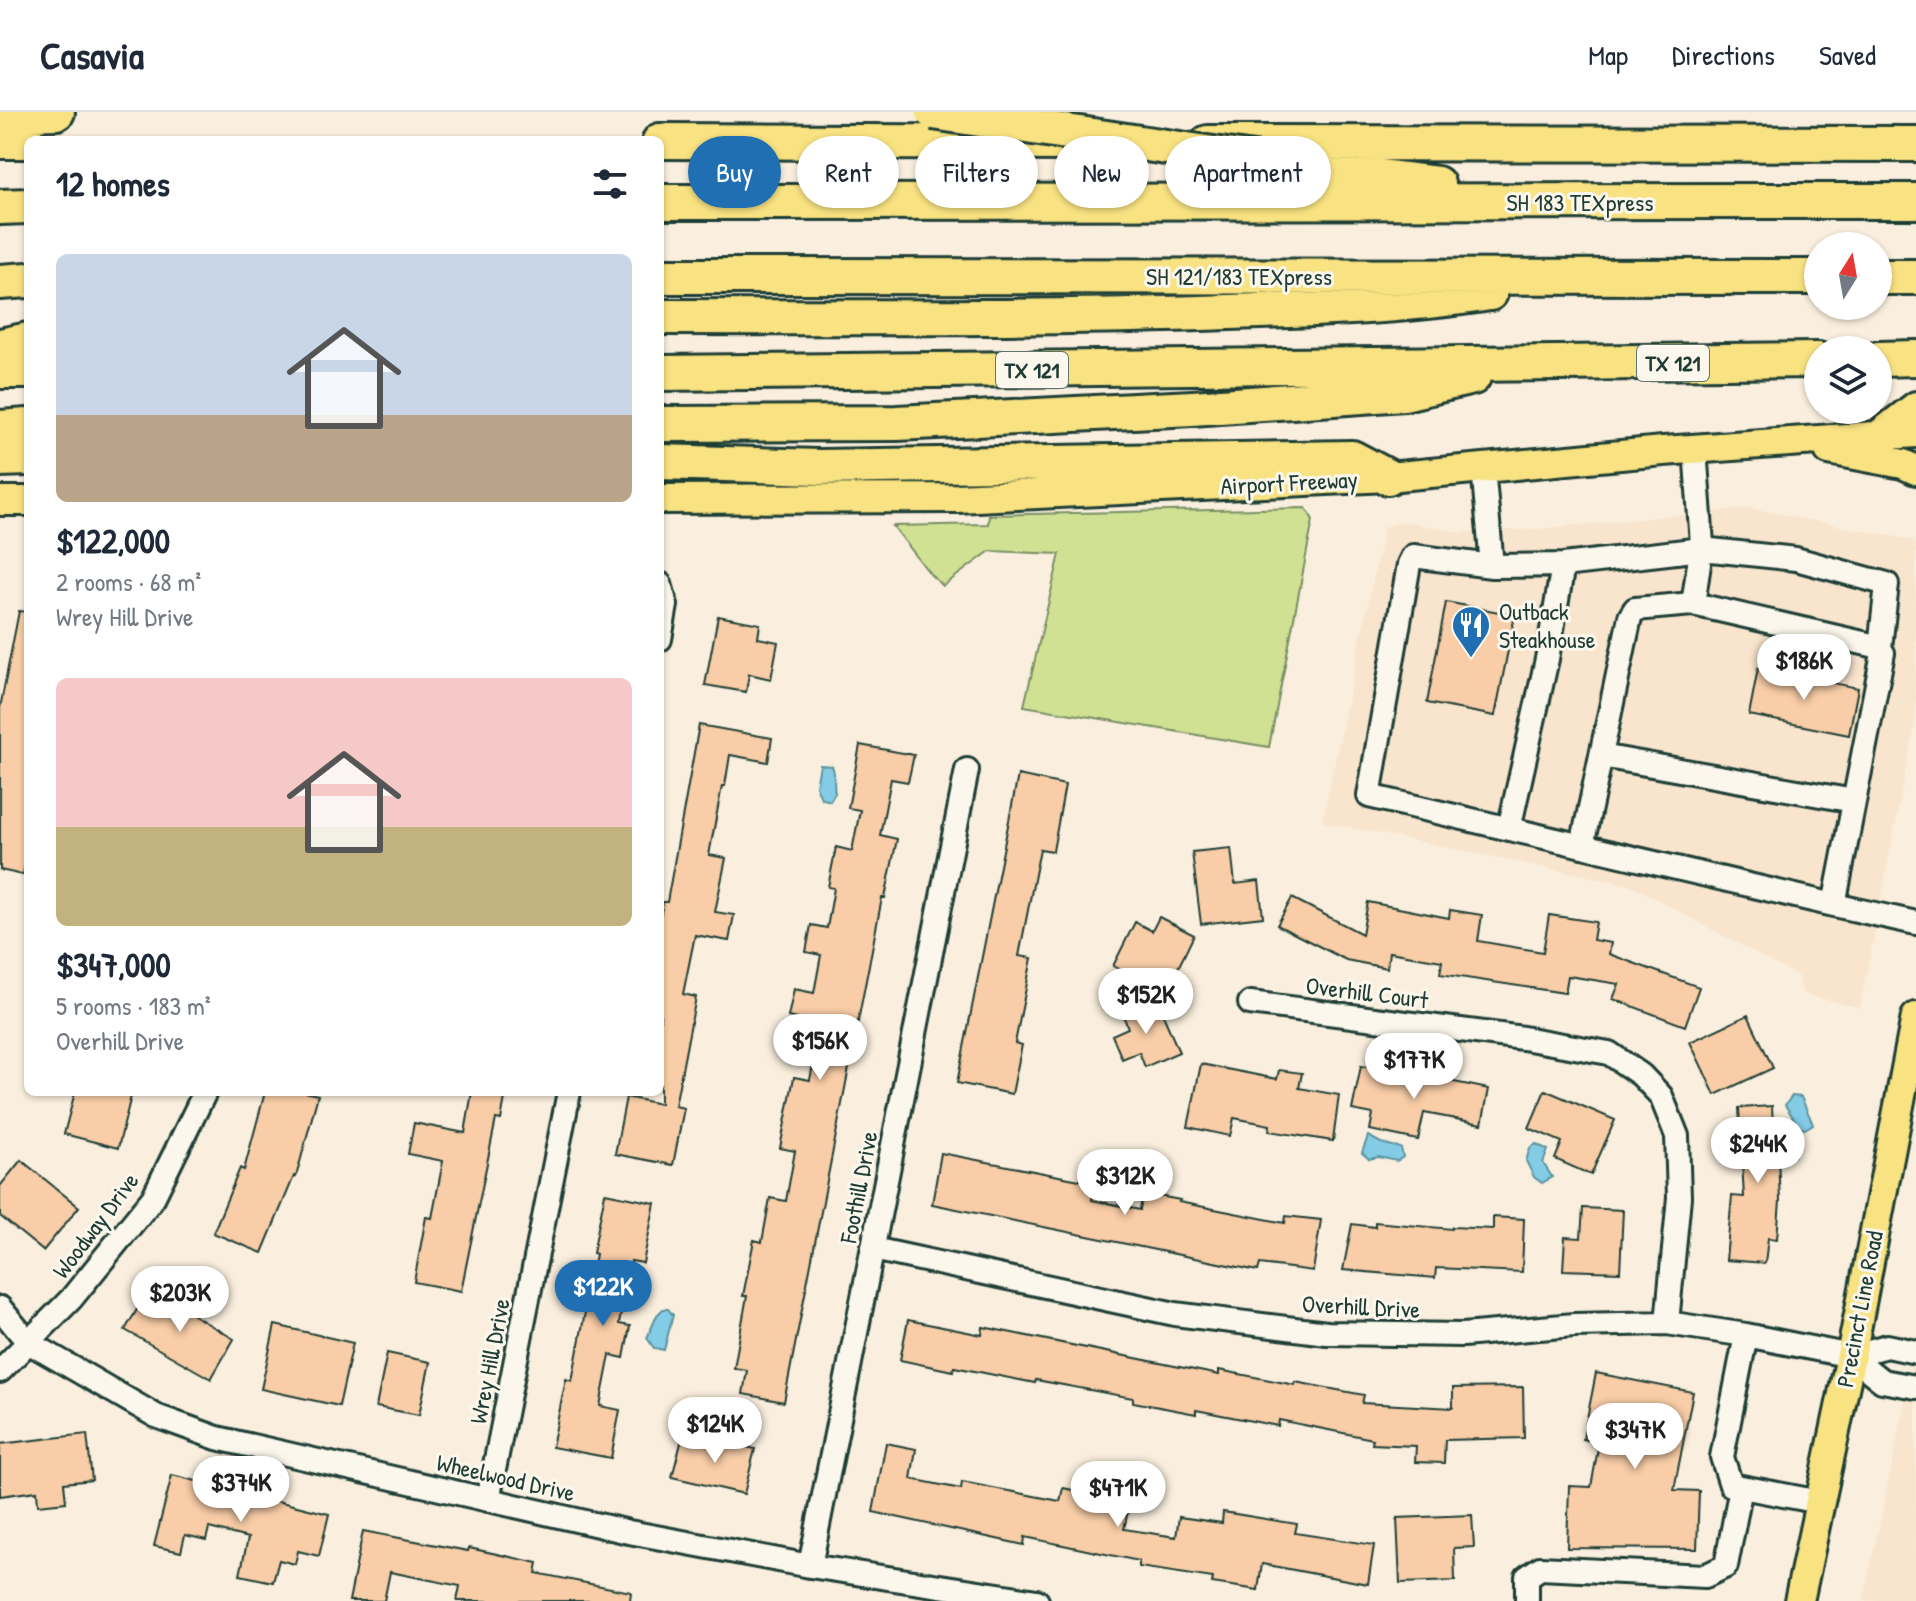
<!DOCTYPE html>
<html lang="en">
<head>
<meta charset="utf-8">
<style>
	body { margin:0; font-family:"Patrick Hand",sans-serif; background:#f2f2f3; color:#1f2937; height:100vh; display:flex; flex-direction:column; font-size:30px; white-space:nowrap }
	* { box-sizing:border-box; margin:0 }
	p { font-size:26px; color:#747a83 }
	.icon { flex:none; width:44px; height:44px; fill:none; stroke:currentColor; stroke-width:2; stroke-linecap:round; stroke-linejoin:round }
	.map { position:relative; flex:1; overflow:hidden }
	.side { position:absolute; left:24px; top:24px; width:640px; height:960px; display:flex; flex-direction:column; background:#fff; border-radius:12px; box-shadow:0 2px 6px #0004 }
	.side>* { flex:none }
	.hud { position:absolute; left:688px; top:24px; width:760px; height:72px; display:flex; gap:16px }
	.needle { width:52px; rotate:11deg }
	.tools { position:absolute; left:1804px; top:120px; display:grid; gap:16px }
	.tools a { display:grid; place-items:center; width:88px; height:88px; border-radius:50%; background:#fff; box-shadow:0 2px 6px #0004; font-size:40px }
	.price { position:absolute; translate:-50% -68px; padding:0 18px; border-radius:28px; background:#fff; color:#222; font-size:26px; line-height:52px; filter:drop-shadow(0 2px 4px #0008) }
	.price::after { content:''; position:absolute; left:50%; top:48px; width:24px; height:18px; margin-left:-12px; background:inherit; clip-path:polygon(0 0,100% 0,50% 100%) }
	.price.on { background:#1f6fb2; color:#fff }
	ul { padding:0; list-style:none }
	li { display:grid; align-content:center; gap:16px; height:424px; padding:0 32px }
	li span { display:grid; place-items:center; height:248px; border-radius:12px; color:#555 }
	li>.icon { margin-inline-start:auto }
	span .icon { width:144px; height:144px; fill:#fffc; stroke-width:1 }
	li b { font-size:34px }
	h2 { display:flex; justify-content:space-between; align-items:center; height:96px; padding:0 32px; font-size:34px }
	.tag { padding:0 28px; border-radius:36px; background:#fff; box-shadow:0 2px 6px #0004; font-size:28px; line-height:72px }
	.tag.on { background:#1f6fb2; color:#fff }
	header { display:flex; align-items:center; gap:48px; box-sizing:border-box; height:112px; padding:0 40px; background:#fff; border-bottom:2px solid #e0e1e3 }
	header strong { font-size:38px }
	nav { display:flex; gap:44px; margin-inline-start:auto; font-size:28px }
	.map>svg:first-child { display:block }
</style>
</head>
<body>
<header>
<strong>Casavia</strong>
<nav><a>Map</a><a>Directions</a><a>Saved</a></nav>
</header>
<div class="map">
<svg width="1916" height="1489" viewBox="0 0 1916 1489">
	<rect width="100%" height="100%" fill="#faefde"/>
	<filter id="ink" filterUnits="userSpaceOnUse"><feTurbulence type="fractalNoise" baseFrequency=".0125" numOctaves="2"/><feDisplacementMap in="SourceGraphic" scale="16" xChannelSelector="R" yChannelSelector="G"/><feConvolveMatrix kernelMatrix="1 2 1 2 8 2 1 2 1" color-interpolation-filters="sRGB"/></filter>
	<g filter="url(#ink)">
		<path fill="#f9e5ce" d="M 1749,396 L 1912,428 L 1916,432 L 1916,606 L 1860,896 L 1803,882 L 1797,864 L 1630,773 L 1322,710 L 1384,415 L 1404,409 L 1457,420 L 1537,417 Z
			M 1916,1239 L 1916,1489 L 1863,1489 Z"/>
		<path fill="#d1e194" stroke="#788f64" stroke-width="2" d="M 1306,396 L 1313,408 L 1269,635 L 1024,594 L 1060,442 L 990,439 L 943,474 L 931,463 L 893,414 L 988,412 L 989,403 Z"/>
		<path fill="#84cce5" stroke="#5c939e" stroke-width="2" d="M 820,653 L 832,654 C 836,662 833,672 835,681 L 830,689 L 821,686 L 816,674 Z
			M 1792,984 L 1801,985 L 1813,1012 L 1805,1017 L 1800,1016 L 1785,993 Z
			M 1368,1024 L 1381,1031 L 1401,1036 L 1403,1045 L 1397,1049 L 1379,1045 L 1369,1047 L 1362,1041 Z
			M 1536,1032 L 1548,1038 L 1543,1051 L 1552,1065 L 1542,1071 L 1534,1065 L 1526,1049 L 1530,1036 Z
			M 663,1197 L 668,1197 L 673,1203 L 664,1238 L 654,1236 L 647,1226 L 657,1203 Z"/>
		<path fill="#f8cda7" stroke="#1f3d34" stroke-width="2" d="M 1446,490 L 1515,503 L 1495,604 L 1427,591 Z
			M 19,499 L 28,500 L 28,739 L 23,763 L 0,758 L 0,596 Z
			M 718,504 L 760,512 L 758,526 L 778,530 L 771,567 L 749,562 L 746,580 L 705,573 Z
			M 1758,556 L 1858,576 L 1849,623 L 1749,603 Z
			M 699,613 L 772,626 L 768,650 L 730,643 L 725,674 L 722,674 L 709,743 L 726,746 L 715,800 L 734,803 L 729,829 L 695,823 L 683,882 L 696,885 L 675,994 L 684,996 L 673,1053 L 615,1042 L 626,985 L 660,992 L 660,806 L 663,790 L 667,790 Z
			M 860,633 L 914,643 L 908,670 L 891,667 L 880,723 L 897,727 L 885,786 L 882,786 L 784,1290 L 743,1282 L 747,1258 L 734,1256 L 747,1184 L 743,1184 L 754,1128 L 762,1130 L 770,1086 L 786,1089 L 795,1039 L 780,1036 L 794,965 L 810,968 L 821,912 L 788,905 L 794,877 L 814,881 L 821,843 L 806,840 L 811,813 L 827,816 L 834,776 L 828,775 L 836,735 L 852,739 L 860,698 L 848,696 Z
			M 1018,663 L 1065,673 L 1053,739 L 1040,737 L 1019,844 L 1032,846 L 1015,931 L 1022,933 L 1012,982 L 957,971 Z
			M 1231,736 L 1235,772 L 1259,769 L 1263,805 L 1201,812 L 1192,740 Z
			M 1292,786 L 1362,822 L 1368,790 L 1449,806 L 1450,798 L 1482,803 L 1478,829 L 1543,840 L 1549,803 L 1596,810 L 1593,828 L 1611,831 L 1609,842 L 1699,875 L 1685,914 L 1613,887 L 1619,872 L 1568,864 L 1565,881 L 1440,862 L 1442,849 L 1389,840 L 1387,856 L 1346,848 L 1277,813 Z
			M 1159,805 L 1194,823 L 1166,881 L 1113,854 L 1135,810 L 1152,819 Z
			M 1157,889 L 1179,940 L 1145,955 L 1139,940 L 1122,947 L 1112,923 L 1128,916 L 1123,903 Z
			M 1748,903 L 1773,956 L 1715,983 L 1690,930 Z
			M 1201,952 L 1277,967 L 1279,958 L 1302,961 L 1299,976 L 1339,983 L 1333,1029 L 1269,1019 L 1270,1013 L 1234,1006 L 1230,1024 L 1188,1015 Z
			M 1361,954 L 1444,971 L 1444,968 L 1489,977 L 1482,1012 L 1424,1001 L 1418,1028 L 1370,1018 L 1373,1002 L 1352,998 Z
			M 1545,978 L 1615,1008 L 1591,1063 L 1555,1047 L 1562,1030 L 1529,1016 Z
			M 75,980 L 132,980 L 118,1036 L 64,1022 Z
			M 265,980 L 305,980 L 318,983 L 296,1065 L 294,1064 L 262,1141 L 213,1121 L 240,1056 L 244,1058 Z
			M 472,980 L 506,980 L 501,1008 L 496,1007 L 461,1179 L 414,1170 L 426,1105 L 432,1106 L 443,1049 L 408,1042 L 414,1011 L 465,1021 Z
			M 1772,994 L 1773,1013 L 1792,1012 L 1794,1044 L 1778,1045 L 1780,1089 L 1777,1127 L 1768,1126 L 1765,1151 L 1726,1148 L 1732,1084 L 1744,1085 L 1739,996 Z
			M 941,1041 L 1095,1071 L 1092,1088 L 1140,1098 L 1143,1081 L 1180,1088 L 1179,1090 L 1285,1111 L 1286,1104 L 1321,1108 L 1313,1159 L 1260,1152 L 1258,1159 L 932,1092 Z
			M 21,1048 L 79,1095 L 43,1139 L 0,1104 L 0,1074 Z
			M 605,1081 L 655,1091 L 643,1151 L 631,1149 L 619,1212 L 630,1214 L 624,1246 L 610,1243 L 600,1294 L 620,1298 L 611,1346 L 552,1335 L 566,1267 L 572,1269 L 596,1142 L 593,1141 Z
			M 1583,1096 L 1623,1098 L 1620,1160 L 1563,1158 L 1565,1125 L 1581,1126 Z
			M 1493,1105 L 1524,1107 L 1522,1160 L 1436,1156 L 1435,1166 L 1343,1158 L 1352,1112 L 1375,1115 L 1375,1110 L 1452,1117 L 1452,1115 L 1493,1117 Z
			M 149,1177 L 234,1227 L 211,1267 L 125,1218 Z
			M 908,1208 L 982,1223 L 983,1215 L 1219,1263 L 1219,1258 L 1295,1273 L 1295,1270 L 1364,1283 L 1362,1291 L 1453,1296 L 1453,1276 L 1523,1275 L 1524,1326 L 1445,1328 L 1444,1351 L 1415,1350 L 1416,1334 L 1372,1332 L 1373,1327 L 1279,1308 L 1278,1314 L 1196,1298 L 1196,1302 L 1133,1290 L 1133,1286 L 1036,1268 L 1035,1271 L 954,1255 L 953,1259 L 900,1248 Z
			M 275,1213 L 353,1231 L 339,1294 L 261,1277 Z
			M 387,1241 L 430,1250 L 419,1303 L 376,1295 Z
			M 1596,1261 L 1693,1280 L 1674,1378 L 1699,1379 L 1697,1437 L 1567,1436 L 1569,1374 L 1591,1375 L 1599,1331 L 1583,1327 Z
			M 87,1322 L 92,1368 L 64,1371 L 66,1390 L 38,1393 L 37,1379 L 0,1384 L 0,1332 Z
			M 682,1327 L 725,1337 L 726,1330 L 755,1337 L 744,1382 L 672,1365 Z
			M 886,1331 L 916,1337 L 911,1367 L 961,1377 L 962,1370 L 1060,1389 L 1063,1376 L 1130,1390 L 1124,1417 L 1176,1425 L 1179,1405 L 1222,1411 L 1223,1400 L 1297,1412 L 1295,1421 L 1374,1433 L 1368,1472 L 1262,1452 L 1258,1478 L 1212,1471 L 1213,1466 L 1139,1455 L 1139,1449 L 1025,1425 L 1024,1433 L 873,1400 Z
			M 172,1363 L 329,1402 L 319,1444 L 298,1439 L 295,1452 L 279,1448 L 273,1470 L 240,1463 L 248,1426 L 209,1416 L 206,1428 L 185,1423 L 181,1440 L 154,1434 Z
			M 1472,1403 L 1474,1435 L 1454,1436 L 1455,1469 L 1400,1471 L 1397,1406 Z
			M 363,1419 L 468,1439 L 469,1436 L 538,1451 L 536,1461 L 631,1480 L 630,1489 L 457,1489 L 460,1474 L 390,1460 L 384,1489 L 349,1489 Z"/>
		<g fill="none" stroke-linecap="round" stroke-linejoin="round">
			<g stroke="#1f3d34" stroke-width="28">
				<path id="minor" d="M 1695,337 L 1702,432 L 1693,492 L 1876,534 L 1883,541 L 1834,793 L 1916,811
					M 1483,355 L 1492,454 L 1563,453 L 1702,437 L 1796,447 L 1887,472 L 1880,536
					M 1492,454 L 1413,444 L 1409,452 L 1369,684 L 1834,793
					M 660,472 L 666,493 L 660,527
					M 1601,644 L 1854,689
					M 1509,717 L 1547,547 L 1563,453
					M 1582,734 L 1630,505 L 1635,497 L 1693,492
					M 1250,891 L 1523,926 L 1609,941 L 1641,963 L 1661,984 L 1677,1024 L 1679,1085 L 1667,1211
					M 873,1137 L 1175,1202 L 1327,1221 L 1463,1223 L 1574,1213 L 1667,1211 L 1746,1223 L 1851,1244 L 1882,1269 L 1916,1275
					M 0,1196 L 28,1230 L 156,1304 L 217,1326 L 629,1420 L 810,1454 L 1037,1489
					M 1746,1223 L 1722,1345 L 1731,1373 L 1820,1390
					M 1851,1244 L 1887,1234 L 1916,1240
					M 0,1259 L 71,1187 L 153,1086 L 205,980
					M 488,1388 L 569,980
					M 810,1454 L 967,658
					M 1527,1489 L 1527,1465 L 1540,1456 L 1705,1464 L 1726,1454 L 1741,1375"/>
			</g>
			<g stroke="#1f3d34" stroke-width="34">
				<path id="major" d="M 1877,324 L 1916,294
					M 1829,338 L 1903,352 L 1916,358
					M 660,387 L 957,386 L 1388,365 L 1663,339 L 1916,321
					M 0,389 L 28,389
					M 1799,1489 L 1851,1244 L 1916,905"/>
			</g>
			<g stroke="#1f3d34" stroke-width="40">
				<path id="highway" d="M 0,10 L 23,1 L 57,0
					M 0,29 L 28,29
					M 660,29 L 1076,31
					M 1208,31 L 1916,32
					M 1320,58 L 1437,72
					M 660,90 L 1916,89
					M 0,95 L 28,94
					M 660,164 L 1818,165
					M 1878,165 L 1916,165
					M 0,170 L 28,168
					M 660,205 C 840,205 1020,207 1200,201 C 1296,198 1394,196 1490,181
					M 0,234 L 28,228
					M 1878,247 L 1916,246
					M 0,259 L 28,259
					M 660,261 L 1818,248
					M 660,312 L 897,311 L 1192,296 L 1404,281 L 1473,265
					M 0,316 L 28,314
					M 0,347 L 28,346
					M 660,350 L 819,355 L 1352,346 L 1388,365"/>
			</g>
			<use href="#minor" stroke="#fbf7ec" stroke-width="22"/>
			<use href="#major" stroke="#f8e281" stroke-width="28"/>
			<use href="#highway" stroke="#f8e281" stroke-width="34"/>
			<g stroke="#1f3d34" stroke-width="40" stroke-linecap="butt">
				<path id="highway-bridge" d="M 933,0 L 1320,58"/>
			</g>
			<use href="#highway-bridge" stroke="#f8e281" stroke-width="34"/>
		</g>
	</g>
	<defs>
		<g id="restaurant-pin" transform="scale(2)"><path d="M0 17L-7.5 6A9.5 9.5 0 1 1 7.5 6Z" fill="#1f6fb2" stroke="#fbf7ec"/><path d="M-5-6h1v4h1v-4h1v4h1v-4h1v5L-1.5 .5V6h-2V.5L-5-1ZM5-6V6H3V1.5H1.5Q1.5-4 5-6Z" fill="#fff"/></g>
	</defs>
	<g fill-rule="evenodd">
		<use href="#restaurant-pin" x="1471" y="513"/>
	</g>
	<g text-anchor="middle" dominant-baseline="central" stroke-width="6" stroke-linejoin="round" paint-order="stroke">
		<g fill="#fbf7ec" stroke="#61756b" stroke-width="2">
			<rect x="1637" y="233" width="72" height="36" rx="6"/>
			<rect x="996" y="240" width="72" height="36" rx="6"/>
		</g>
		<g font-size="22" font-weight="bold" fill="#1f3d34">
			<text x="1673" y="251">TX 121</text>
			<text x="1032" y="258">TX 121</text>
		</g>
		<g font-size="24" fill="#1f3d34" stroke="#fbf7ec">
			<text x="1580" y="90">SH 183 TEXpress</text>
			<text x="1239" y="164">SH 121/183 TEXpress</text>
			<text transform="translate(1289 370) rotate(-3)">Airport Freeway</text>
			<text transform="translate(1367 880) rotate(7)">Overhill Court</text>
			<text transform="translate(858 1075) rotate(-79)">Foothill Drive</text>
			<text transform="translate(95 1113) rotate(-53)">Woodway Drive</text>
			<text transform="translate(1361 1194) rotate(3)">Overhill Drive</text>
			<text transform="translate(1859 1197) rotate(-79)">Precinct Line Road</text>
			<text transform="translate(489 1249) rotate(-79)">Wrey Hill Drive</text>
			<text transform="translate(506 1365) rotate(13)">Wheelwood Drive</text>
		</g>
		<g font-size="24" fill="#1f3d34" stroke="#fbf7ec" text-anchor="start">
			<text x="1499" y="499">Outback<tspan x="1499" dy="28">Steakhouse</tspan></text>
		</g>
	</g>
</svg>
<div class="tools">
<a><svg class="needle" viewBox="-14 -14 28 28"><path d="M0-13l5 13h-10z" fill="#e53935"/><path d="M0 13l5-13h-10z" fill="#747a83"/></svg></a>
<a><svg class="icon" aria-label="layers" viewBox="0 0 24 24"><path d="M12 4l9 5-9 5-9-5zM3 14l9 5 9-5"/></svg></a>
</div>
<b class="price" style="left:1804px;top:590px">$186K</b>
<b class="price" style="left:1146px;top:924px">$152K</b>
<b class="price" style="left:820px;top:970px">$156K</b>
<b class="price" style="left:1414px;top:989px">$177K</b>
<b class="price" style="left:1758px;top:1073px">$244K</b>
<b class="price" style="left:1125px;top:1105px">$312K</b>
<b class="price on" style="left:603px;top:1216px">$122K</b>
<b class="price" style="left:180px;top:1222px">$203K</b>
<b class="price" style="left:715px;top:1353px">$124K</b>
<b class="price" style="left:1635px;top:1359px">$347K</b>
<b class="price" style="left:241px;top:1412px">$374K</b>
<b class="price" style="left:1118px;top:1417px">$471K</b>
<div class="hud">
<a class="tag on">Buy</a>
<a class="tag">Rent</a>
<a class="tag">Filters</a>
<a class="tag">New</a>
<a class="tag">Apartment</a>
</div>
<section class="side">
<h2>12 homes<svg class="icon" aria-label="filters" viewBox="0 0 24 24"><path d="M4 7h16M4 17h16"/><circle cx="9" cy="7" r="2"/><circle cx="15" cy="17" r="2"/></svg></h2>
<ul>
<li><span style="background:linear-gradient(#c9d6e8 65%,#b9a48a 0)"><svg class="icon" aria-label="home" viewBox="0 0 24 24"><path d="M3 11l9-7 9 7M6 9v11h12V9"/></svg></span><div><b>$122,000</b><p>2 rooms · 68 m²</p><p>Wrey Hill Drive</p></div></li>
<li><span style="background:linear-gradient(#f6c9c9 60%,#c2b280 0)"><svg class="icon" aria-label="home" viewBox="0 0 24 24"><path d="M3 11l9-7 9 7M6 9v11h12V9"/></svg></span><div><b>$347,000</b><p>5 rooms · 183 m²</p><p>Overhill Drive</p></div></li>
</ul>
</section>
</div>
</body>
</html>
